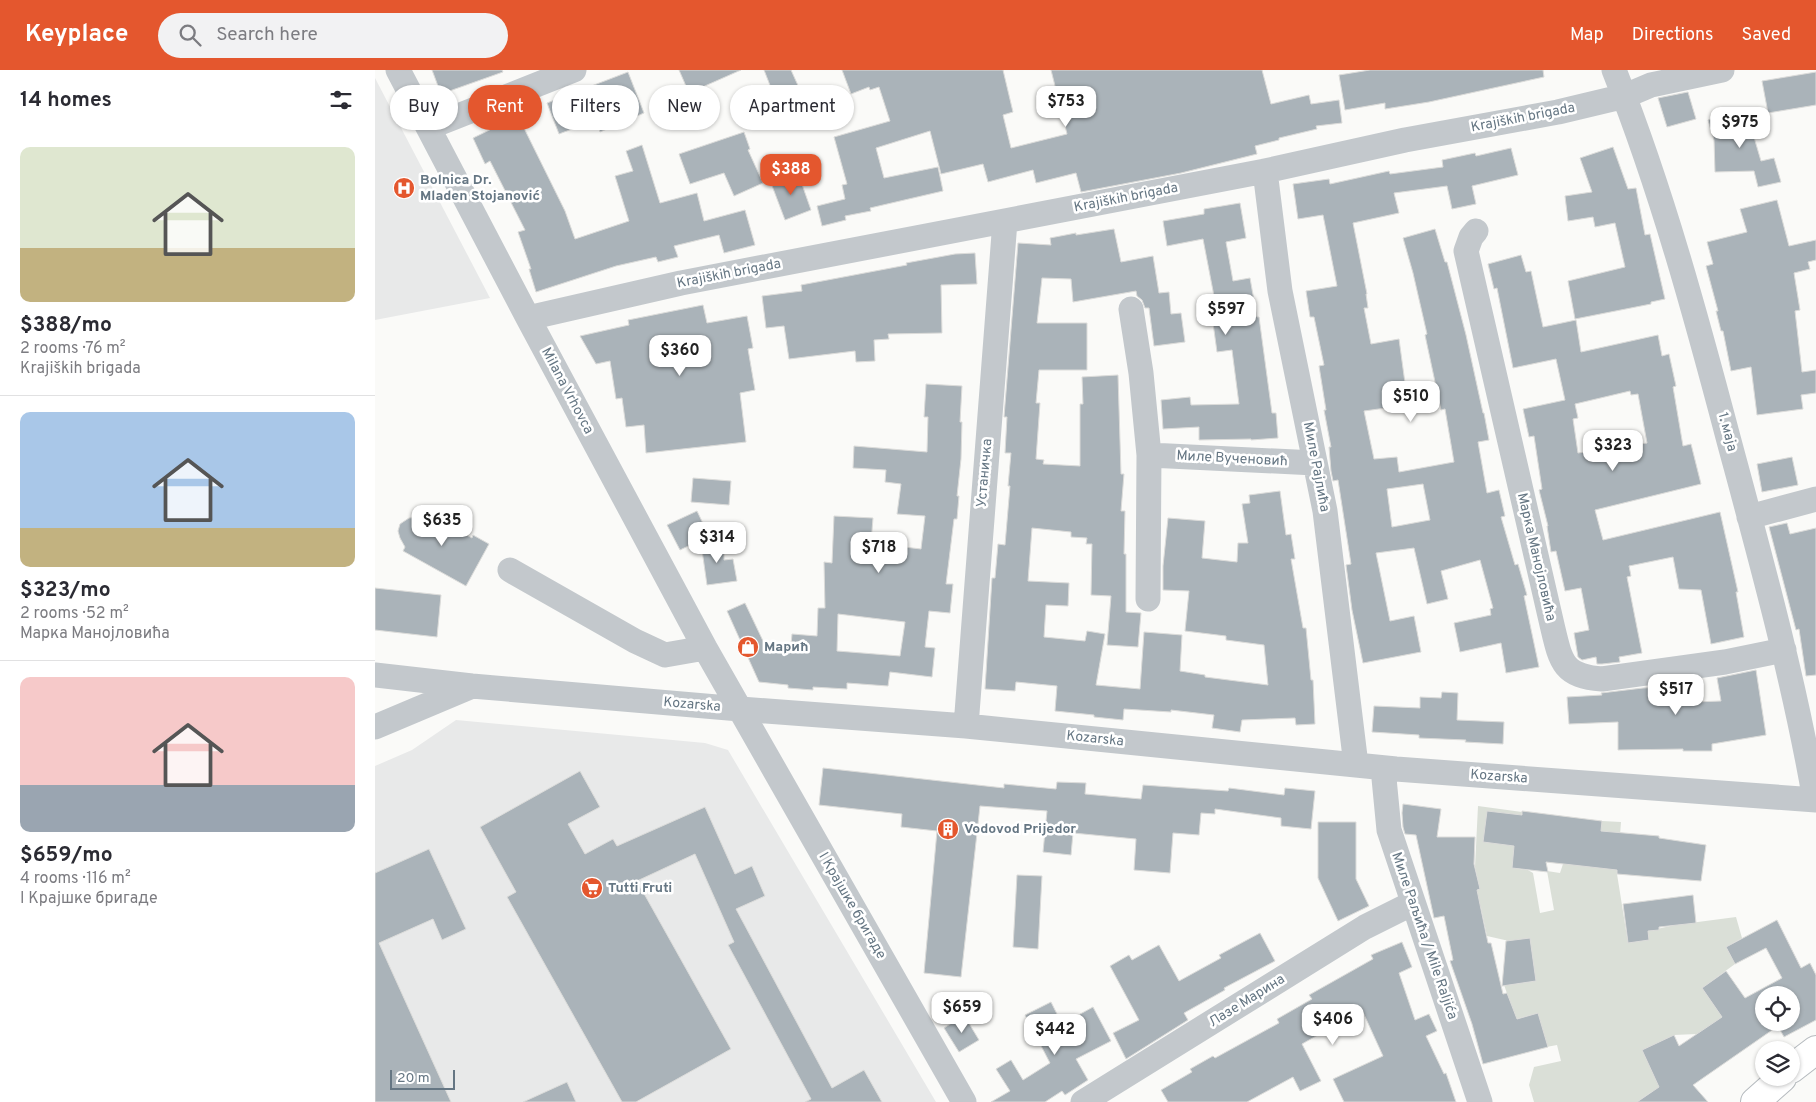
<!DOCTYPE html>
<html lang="en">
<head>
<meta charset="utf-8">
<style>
	body { margin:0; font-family:Overpass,sans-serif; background:#f2f2f3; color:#2b2b33; height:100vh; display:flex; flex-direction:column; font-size:19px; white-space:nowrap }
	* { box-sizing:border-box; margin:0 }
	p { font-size:16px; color:#7c7c81 }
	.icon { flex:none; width:28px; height:28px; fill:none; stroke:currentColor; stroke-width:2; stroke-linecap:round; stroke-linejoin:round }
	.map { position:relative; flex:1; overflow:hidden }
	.details { display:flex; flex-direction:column; background:#fff; width:375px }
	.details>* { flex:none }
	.banner { position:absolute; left:15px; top:15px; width:475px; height:45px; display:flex; gap:10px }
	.controls { position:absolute; left:1380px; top:916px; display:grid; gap:10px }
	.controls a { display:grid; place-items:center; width:45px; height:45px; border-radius:50%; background:#fff; box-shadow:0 1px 4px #0004; font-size:25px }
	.scale { position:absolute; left:15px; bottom:12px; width:65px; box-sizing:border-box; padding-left:5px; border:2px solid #657683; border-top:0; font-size:14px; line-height:18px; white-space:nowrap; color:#657683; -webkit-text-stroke:4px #fff; paint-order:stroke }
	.price { position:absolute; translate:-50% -42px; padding:0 11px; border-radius:10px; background:#fff; color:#222; font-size:16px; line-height:32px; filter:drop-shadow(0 1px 2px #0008) }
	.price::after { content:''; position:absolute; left:50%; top:30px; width:15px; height:11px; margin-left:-8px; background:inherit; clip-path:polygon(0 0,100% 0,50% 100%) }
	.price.current { background:#e4572e; color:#fff }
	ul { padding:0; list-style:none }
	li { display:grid; align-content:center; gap:10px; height:265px; padding:0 20px }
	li+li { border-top:1px solid #e1e1e2 }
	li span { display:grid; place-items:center; height:155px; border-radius:10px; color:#555 }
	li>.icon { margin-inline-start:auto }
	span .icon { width:90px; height:90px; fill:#fffc; stroke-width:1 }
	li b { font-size:21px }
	h2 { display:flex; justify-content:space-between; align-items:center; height:60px; padding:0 20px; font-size:21px }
	.pill { padding:0 18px; border-radius:22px; background:#fff; box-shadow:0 1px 4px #0004; font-size:18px; line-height:45px }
	.pill.current { background:#e4572e; color:#fff }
	header { display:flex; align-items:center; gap:30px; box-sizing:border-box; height:70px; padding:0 25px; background:#e4572e; color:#fff }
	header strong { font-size:24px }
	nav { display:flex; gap:28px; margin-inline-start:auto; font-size:18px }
	.search { width:350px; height:45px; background:#f2f2f3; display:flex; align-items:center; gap:12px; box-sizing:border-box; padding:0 18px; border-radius:28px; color:#7c7c81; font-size:19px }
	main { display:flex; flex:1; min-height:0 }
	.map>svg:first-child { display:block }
</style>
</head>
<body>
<header>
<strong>Keyplace</strong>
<div class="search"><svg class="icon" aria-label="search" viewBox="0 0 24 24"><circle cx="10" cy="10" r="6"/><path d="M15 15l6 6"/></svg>Search here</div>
<nav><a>Map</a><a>Directions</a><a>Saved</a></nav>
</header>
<main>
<section class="details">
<h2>14 homes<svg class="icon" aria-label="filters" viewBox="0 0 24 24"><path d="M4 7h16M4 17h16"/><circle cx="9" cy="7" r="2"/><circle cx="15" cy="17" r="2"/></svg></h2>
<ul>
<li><span style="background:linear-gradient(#dfe7d0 65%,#c2b280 0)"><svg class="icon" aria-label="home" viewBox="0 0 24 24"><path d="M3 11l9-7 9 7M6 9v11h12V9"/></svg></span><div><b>$388/mo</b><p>2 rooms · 76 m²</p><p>Krajiških brigada</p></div></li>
<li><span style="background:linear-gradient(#a9c7e8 75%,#c2b280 0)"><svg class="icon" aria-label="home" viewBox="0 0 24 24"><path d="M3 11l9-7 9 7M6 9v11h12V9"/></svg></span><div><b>$323/mo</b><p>2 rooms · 52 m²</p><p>Марка Манојловића</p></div></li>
<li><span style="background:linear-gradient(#f6c9c9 70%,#9aa5b1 0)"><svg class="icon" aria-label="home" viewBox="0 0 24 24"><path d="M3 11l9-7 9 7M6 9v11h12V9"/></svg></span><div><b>$659/mo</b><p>4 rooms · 116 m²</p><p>I Крајшке бригаде</p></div></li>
</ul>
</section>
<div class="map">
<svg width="1441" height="1032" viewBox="0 0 1441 1032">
	<rect width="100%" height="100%" fill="#fafaf8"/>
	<path fill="#e8e9e9" d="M 0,8 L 115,228 L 0,250 Z
		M 81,650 L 330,673 L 353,680 L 561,1032 L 0,1032 L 0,696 L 37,680 Z"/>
	<path fill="#dadfd7" d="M 1103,736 L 1147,742 L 1144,773 L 1139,777 L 1137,798 L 1153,800 L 1158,803 L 1165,843 L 1179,840 L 1172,801 L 1185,803 L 1188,794 L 1227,751 L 1246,752 L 1242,804 L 1253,873 L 1274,870 L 1273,861 L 1300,855 L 1361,847 L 1367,868 L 1351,877 L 1360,894 L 1327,918 L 1347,947 L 1322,964 L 1299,965 L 1267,980 L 1286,1021 L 1276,1022 L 1262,1032 L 1159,1032 L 1154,1015 L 1159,997 L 1186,991 L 1182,975 L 1155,980 L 1163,943 L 1141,949 L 1128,912 L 1134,915 L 1161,911 L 1155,868 L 1134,871 L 1112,866 L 1106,838 L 1092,822 L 1105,819 L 1100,797 Z"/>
	<path fill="#aab3b9" stroke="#dcdcda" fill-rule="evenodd" d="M 57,0 L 127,0 L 128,2 L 66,24 Z
		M 304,0 L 366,0 L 314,23 Z
		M 389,0 L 416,0 L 430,31 L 369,56 L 362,38 L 398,23 Z
		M 467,0 L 628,0 L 638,42 L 628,45 L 636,78 L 692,64 L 676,0 L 887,0 L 896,34 L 934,25 L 936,34 L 964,30 L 967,53 L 941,56 L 942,59 L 904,68 L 904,70 L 880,76 L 882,84 L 806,103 L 706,122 L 701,103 L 661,113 L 658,100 L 613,112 L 608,94 L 566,104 L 555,61 L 501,78 L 509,108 L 563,97 L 568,121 L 495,138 L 496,141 L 470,146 L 471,150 L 447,156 L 442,136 L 470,129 L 467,115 L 472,114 L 459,67 L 515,51 L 504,17 L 495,20 L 494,17 L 476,24 Z
		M 995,0 L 1168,0 L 1169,7 L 1054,32 L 1010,39 L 1010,33 L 970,40 L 964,5 Z
		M 253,2 L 269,43 L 225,62 L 221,50 L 184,64 L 172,33 Z
		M 1441,2 L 1441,35 L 1393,43 L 1387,11 Z
		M 1313,22 L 1321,49 L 1292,57 L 1283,28 Z
		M 1371,40 L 1386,91 L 1399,88 L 1406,112 L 1383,117 L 1379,101 L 1340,102 L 1339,70 L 1333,50 Z
		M 143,46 L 190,141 L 200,169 L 254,151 L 240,106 L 258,101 L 251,81 L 267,75 L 285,133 L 322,123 L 329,151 L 370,140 L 380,175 L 349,183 L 344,165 L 299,176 L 303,187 L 283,192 L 281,187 L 241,196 L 161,222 L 154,199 L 156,199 L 143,162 L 150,160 L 115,91 L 110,94 L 98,68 Z
		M 369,62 L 375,79 L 373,80 L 388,113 L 359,126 L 349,103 L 315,114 L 304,84 Z
		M 1238,77 L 1253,119 L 1261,118 L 1270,165 L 1275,164 L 1290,229 L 1276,232 L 1276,234 L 1200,249 L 1193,211 L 1250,197 L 1240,153 L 1220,157 L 1218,147 L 1193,151 L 1190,126 L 1217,122 L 1205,88 Z
		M 1136,78 L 1143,105 L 1097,116 L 1101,134 L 1077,139 L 1072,116 L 1019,123 L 1024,143 L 978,153 L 992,224 L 991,224 L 993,238 L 989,238 L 996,274 L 1024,269 L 1033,335 L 989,341 L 999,389 L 1022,387 L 1024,402 L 1079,392 L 1070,339 L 1066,340 L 1050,265 L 1052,264 L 1038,203 L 1028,168 L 1060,159 L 1070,192 L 1072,192 L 1091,265 L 1108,343 L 1109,343 L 1114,370 L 1103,372 L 1112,423 L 1124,420 L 1130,446 L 1126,447 L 1140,495 L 1143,494 L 1152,525 L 1149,526 L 1164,597 L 1131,603 L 1126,573 L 1085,582 L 1079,553 L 1116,545 L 1115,539 L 1118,538 L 1105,490 L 1066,501 L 1073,529 L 1052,534 L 1039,478 L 1001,483 L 1015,551 L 1039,546 L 1046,582 L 988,593 L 977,540 L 971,495 L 976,494 L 963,410 L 958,411 L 956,401 L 954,377 L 956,377 L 949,340 L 951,340 L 944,296 L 949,295 L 939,247 L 935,247 L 931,221 L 962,216 L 948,145 L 923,149 L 918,114 L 954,109 L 955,114 L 1014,101 L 1015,104 L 1068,97 L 1067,90 L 1100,83 L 1101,86 ZM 1048,414 L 1055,450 L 1017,457 L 1012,419 Z
		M 423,103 L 436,140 L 410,150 L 396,113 Z
		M 1402,130 L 1414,176 L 1441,170 L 1441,190 L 1433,192 L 1435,199 L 1419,203 L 1425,240 L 1420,241 L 1427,302 L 1441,300 L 1441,323 L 1426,325 L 1428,339 L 1382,345 L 1376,297 L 1356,301 L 1348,261 L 1346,261 L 1341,241 L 1343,241 L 1331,196 L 1338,194 L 1332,172 L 1372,162 L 1365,139 Z
		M 865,133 L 871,168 L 851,172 L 858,211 L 875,208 L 882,247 L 884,247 L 897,343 L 901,343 L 903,368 L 876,370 L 876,369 L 824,370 L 824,357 L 788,359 L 786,330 L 815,327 L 816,335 L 864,334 L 857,280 L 842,282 L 838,253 L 844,252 L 828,169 L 792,176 L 788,151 L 829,144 L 829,139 Z
		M 739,159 L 746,192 L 778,186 L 784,223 L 794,222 L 796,244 L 806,243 L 810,272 L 779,276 L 774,238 L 770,238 L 767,230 L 762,226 L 761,221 L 698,232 L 696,209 L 667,208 L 662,253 L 712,253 L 712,300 L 664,300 L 661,333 L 665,333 L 661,389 L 669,390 L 668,394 L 705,396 L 705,334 L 708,334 L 707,307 L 743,305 L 746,404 L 749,404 L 746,441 L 750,441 L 749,484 L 751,484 L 751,542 L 766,543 L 763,577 L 732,575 L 736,526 L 716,525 L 717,474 L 711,474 L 712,468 L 696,467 L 696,462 L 657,458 L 653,511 L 694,513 L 693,536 L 671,535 L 669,567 L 710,571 L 712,561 L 730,564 L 721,615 L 765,619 L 769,562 L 807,565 L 805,601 L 830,605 L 830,607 L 893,615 L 889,575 L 851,570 L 851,566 L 810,561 L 814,521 L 788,520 L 788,496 L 793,448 L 830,451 L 827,488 L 862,492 L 863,473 L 873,473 L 867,434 L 875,433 L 874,425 L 905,421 L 911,465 L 916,464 L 920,489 L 916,489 L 928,558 L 931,558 L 936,610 L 938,610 L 940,654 L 921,655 L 920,648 L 867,650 L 865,662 L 837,658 L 839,645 L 796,640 L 796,642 L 749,639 L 748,650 L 719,647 L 719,645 L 680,641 L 682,616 L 641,612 L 640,621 L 610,619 L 617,508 L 620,508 L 623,474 L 630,475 L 635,416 L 633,416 L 636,383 L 630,383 L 632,347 L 629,347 L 643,173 L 676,175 L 675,168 L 701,163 L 701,165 Z
		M 600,183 L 602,214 L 566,215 L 567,263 L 513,264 L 514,269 L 499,270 L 500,291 L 481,292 L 480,281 L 414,289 L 409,256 L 391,258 L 387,226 L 427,221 L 426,215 L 532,195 L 531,193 L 580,184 Z
		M 1146,185 L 1151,202 L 1156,201 L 1168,257 L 1201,250 L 1206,282 L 1283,265 L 1287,286 L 1294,284 L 1301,316 L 1298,317 L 1308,376 L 1316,374 L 1326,414 L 1220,440 L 1228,470 L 1345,442 L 1363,522 L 1361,522 L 1369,567 L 1336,574 L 1326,520 L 1304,519 L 1298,487 L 1254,496 L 1256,506 L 1252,507 L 1267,583 L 1244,587 L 1245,592 L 1227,594 L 1222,594 L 1221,587 L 1207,590 L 1203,587 L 1199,563 L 1214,560 L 1206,518 L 1190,521 L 1181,481 L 1176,482 L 1172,456 L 1173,456 L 1164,420 L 1167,419 L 1159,366 L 1154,367 L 1148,339 L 1190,330 L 1181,289 L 1138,298 L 1122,218 L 1119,219 L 1113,194 ZM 1255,321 L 1256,325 L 1263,324 L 1272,373 L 1203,383 L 1198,349 L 1203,348 L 1200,334 Z
		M 328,235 L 332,253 L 372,246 L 378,278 L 373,279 L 380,320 L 365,323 L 371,372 L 271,383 L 269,355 L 251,357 L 247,328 L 241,329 L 235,291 L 221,294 L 205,266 L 254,255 L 253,250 Z
		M 551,314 L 587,316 L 585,352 L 587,352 L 586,389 L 582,426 L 584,426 L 582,449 L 579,449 L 571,514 L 578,514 L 575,543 L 554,541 L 550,577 L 560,578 L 557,607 L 515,602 L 513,616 L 472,613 L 472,619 L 438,617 L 438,620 L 413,618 L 413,615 L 384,612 L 352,541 L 370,533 L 389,573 L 416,575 L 417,564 L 442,566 L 443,538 L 450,538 L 449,492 L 457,493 L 459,446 L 498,448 L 496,473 L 546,479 L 550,446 L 522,444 L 526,414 L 510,412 L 511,400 L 478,398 L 479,376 L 552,382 L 553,347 L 549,347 ZM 463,544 L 530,552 L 525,586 L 462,581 Z
		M 1417,387 L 1423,415 L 1387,422 L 1382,394 Z
		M 318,408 L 356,411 L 354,435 L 316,432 Z
		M 322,441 L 334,466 L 305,480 L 292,455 Z
		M 49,442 L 97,468 L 98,465 L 114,474 L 91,516 L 28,481 L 30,477 L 25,468 L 23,461 L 25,454 L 34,448 L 46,447 Z
		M 1412,453 L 1415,464 L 1441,458 L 1441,605 L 1431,606 L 1424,559 L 1421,560 L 1394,457 Z
		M 349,472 L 349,490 L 358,489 L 362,511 L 332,515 L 326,473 Z
		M 0,518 L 66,525 L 62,567 L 0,560 Z
		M 1381,600 L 1391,665 L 1337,674 L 1337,681 L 1308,681 L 1308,679 L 1243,680 L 1243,652 L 1194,654 L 1192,627 L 1227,625 L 1226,623 L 1268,618 L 1292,617 L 1292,633 L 1346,631 L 1342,608 Z
		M 1067,622 L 1083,623 L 1082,650 L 1129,652 L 1128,674 L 1090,672 L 1091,670 L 1044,668 L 1044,665 L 997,662 L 999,636 L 1045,638 L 1045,627 L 1066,628 Z
		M 448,698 L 629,718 L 629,714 L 681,719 L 682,712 L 711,713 L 710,724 L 766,729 L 768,715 L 853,721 L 854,718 L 909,725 L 910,718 L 940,721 L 936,759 L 906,756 L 906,748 L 840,739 L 840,744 L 826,743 L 824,765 L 798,763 L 795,803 L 759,800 L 761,769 L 698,763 L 696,785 L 668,782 L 672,741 L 605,736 L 586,907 L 549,903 L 562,761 L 526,757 L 527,744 L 444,735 Z
		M 205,701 L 225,737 L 193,754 L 210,784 L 238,769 L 242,776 L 330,737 L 360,804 L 377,796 L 390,826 L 361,839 L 457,1018 L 489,1000 L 507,1032 L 430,1032 L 436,1029 L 353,875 L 359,872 L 320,784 L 262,811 L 356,979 L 261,1032 L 247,1032 L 132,827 L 141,822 L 105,757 Z
		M 1028,734 L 1066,739 L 1062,767 L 1100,767 L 1099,794 L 1105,819 L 1102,820 L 1113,873 L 1116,873 L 1128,924 L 1132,923 L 1142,949 L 1163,943 L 1173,977 L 1108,994 L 1097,954 L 1075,891 L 1078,890 L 1069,846 L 1059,848 L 1041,765 L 1030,764 L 1028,757 L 1027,743 Z
		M 1112,741 L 1147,745 L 1147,741 L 1227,751 L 1226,761 L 1284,766 L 1284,768 L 1331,775 L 1326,811 L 1242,804 L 1242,800 L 1171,792 L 1173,802 L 1137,798 L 1139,776 L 1108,772 Z
		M 943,752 L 981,752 L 981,809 L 994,836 L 963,851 L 943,808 Z
		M 54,779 L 91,859 L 67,870 L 58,849 L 4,873 L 76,1032 L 0,1032 L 0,803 Z
		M 642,805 L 667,806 L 663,879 L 638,877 Z
		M 1318,825 L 1321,853 L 1284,857 L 1284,860 L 1273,861 L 1274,870 L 1253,873 L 1248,834 Z
		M 1402,850 L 1426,898 L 1435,893 L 1441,905 L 1441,950 L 1409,967 L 1403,956 L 1318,1015 L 1333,1032 L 1262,1032 L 1284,1017 L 1267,980 L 1299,965 L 1304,976 L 1347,947 L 1327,918 L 1351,901 L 1370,928 L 1407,908 L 1391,878 L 1360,894 L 1351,877 ZM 1389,925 L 1416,925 L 1416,952 L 1389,952 Z
		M 885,863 L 900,891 L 849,918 L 850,920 L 809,943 L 813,950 L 751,989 L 738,963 L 764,950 L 735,896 L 754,885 L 757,890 L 784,875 L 804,911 L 846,888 L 844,885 Z
		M 1155,868 L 1161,911 L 1127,916 L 1131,871 Z
		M 1027,872 L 1037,897 L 1024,903 L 1040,950 L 1054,944 L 1062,961 L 1051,966 L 1069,1004 L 1071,1003 L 1081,1032 L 969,1032 L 958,1009 L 1008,986 L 987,940 L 927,974 L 946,1011 L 925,1021 L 918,1007 L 872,1032 L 793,1032 L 786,1020 L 817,1002 L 815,999 L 838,986 L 840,988 L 904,953 L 902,949 L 937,929 L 934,925 L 998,889 L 996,885 Z
		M 676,932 L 687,954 L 718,937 L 736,971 L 701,989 L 713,1010 L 690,1025 L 687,1021 L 670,1032 L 616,1032 L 635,1021 L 621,999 L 636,990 L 648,1010 L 675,993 L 650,945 Z
		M 589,945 L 604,970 L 584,982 L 569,958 Z
		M 192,1012 L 201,1032 L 148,1032 Z"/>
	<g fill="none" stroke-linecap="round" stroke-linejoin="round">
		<g stroke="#b5babe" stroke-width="30">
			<path id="major" d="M 1416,999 L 1441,980
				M 1380,1032 L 1407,1008"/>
		</g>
		<path stroke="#c3c8cc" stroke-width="25" d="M 23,0 L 153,248 L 330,578 L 589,1032
			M 1239,0 C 1287,121 1321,246 1354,371 C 1386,490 1419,609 1440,730
			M 55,57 L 199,0
			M 890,101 L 905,221 L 950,441 L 981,695
			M 1101,161 L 1096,167 L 1091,181 L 1178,559 C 1186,593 1189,606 1227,609 L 1350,592 L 1409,580
			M 756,239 L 766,303 L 774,385 L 773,529
			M 153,248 L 306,213 L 890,101 L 1030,70 L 1183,42 L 1250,26 L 1276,15 L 1347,0
			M 774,385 L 940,393
			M 1374,447 L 1441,429
			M 135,500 L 260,571 L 290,585 L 330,578
			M 0,605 L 97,616 L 365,639 L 591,656 L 1021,699 L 1441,730
			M 591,656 L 630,151
			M 0,657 L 95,617
			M 1008,698 L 1014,760 L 1105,1032
			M 708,1032 L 990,857 L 1038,833"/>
		<use href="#major" stroke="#fff" stroke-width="28"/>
	</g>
	<defs>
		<g id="hospital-disc" transform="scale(1.125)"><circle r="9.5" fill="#e4572e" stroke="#fff"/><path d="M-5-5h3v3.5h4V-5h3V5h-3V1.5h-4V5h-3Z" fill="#fff"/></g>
		<g id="shop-disc" transform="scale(1.125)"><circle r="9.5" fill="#e4572e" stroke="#fff"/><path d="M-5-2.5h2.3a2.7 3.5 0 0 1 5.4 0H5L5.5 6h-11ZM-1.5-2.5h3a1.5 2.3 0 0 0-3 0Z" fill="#fff"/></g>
		<g id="building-disc" transform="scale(1.125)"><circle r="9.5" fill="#e4572e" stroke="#fff"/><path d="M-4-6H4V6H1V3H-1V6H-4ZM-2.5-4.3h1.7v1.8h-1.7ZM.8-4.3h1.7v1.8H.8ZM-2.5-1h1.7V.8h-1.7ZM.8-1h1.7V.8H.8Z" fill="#fff"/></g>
		<g id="supermarket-disc" transform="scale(1.125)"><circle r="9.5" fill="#e4572e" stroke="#fff"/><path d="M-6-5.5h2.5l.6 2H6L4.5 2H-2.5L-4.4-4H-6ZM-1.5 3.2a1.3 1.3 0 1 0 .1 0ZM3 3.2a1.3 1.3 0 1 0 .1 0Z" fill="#fff"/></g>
	</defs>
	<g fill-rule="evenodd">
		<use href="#hospital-disc" x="29" y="118"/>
		<use href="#shop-disc" x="373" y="577"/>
		<use href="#building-disc" x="573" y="759"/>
		<use href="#supermarket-disc" x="217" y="818"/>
	</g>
	<g text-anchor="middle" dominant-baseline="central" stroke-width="5" stroke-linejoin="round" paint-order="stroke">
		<g font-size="14" fill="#657683" stroke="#fff">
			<text transform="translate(1148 48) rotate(-11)">Krajiških brigada</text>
			<text transform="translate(751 128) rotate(-11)">Krajiških brigada</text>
			<text transform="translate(354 204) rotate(-11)">Krajiških brigada</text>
			<text transform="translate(192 321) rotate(62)">Milana Vrhovca</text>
			<text transform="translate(1352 362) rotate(75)">1. маја</text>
			<text transform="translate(857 389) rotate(3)">Миле Вученовић</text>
			<text transform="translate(941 397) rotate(79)">Миле Рајлића</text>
			<text transform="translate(610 403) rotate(-85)">Устаничка</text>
			<text transform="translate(1161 487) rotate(77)">Марка Манојловића</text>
			<text transform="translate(317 635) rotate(5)">Kozarska</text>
			<text transform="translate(720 669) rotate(6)">Kozarska</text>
			<text transform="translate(1124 707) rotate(4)">Kozarska</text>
			<text transform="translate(477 836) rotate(60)">I Крајшке бригаде</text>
			<text transform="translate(1049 866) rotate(71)">Миле Раљића / Mile Raljića</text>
			<text transform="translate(872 931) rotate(-32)">Лазе Марина</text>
		</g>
		<g font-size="14" font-weight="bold" fill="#657683" stroke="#fff" text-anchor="start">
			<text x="45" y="110">Bolnica Dr.<tspan x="45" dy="16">Mladen Stojanović</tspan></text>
			<text x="389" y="577">Марић</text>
			<text x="589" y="759">Vodovod Prijedor</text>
			<text x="233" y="818">Tutti Fruti</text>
		</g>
	</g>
</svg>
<div class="controls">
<a><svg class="icon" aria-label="locate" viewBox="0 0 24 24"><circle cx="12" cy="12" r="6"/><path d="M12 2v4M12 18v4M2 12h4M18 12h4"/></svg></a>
<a><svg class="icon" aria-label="layers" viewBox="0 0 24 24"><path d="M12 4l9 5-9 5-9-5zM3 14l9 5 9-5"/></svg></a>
</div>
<div class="scale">20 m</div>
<b class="price" style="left:691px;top:58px">$753</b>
<b class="price" style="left:1365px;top:79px">$975</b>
<b class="price current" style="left:416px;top:126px">$388</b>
<b class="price" style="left:851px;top:266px">$597</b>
<b class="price" style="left:305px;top:307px">$360</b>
<b class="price" style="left:1036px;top:353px">$510</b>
<b class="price" style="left:1238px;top:402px">$323</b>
<b class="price" style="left:67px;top:477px">$635</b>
<b class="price" style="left:342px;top:494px">$314</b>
<b class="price" style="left:504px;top:504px">$718</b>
<b class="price" style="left:1301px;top:646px">$517</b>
<b class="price" style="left:587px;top:964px">$659</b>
<b class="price" style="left:958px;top:976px">$406</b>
<b class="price" style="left:680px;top:986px">$442</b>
<div class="banner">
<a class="pill">Buy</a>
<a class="pill current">Rent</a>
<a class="pill">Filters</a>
<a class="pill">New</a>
<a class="pill">Apartment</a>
</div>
</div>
</main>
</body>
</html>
